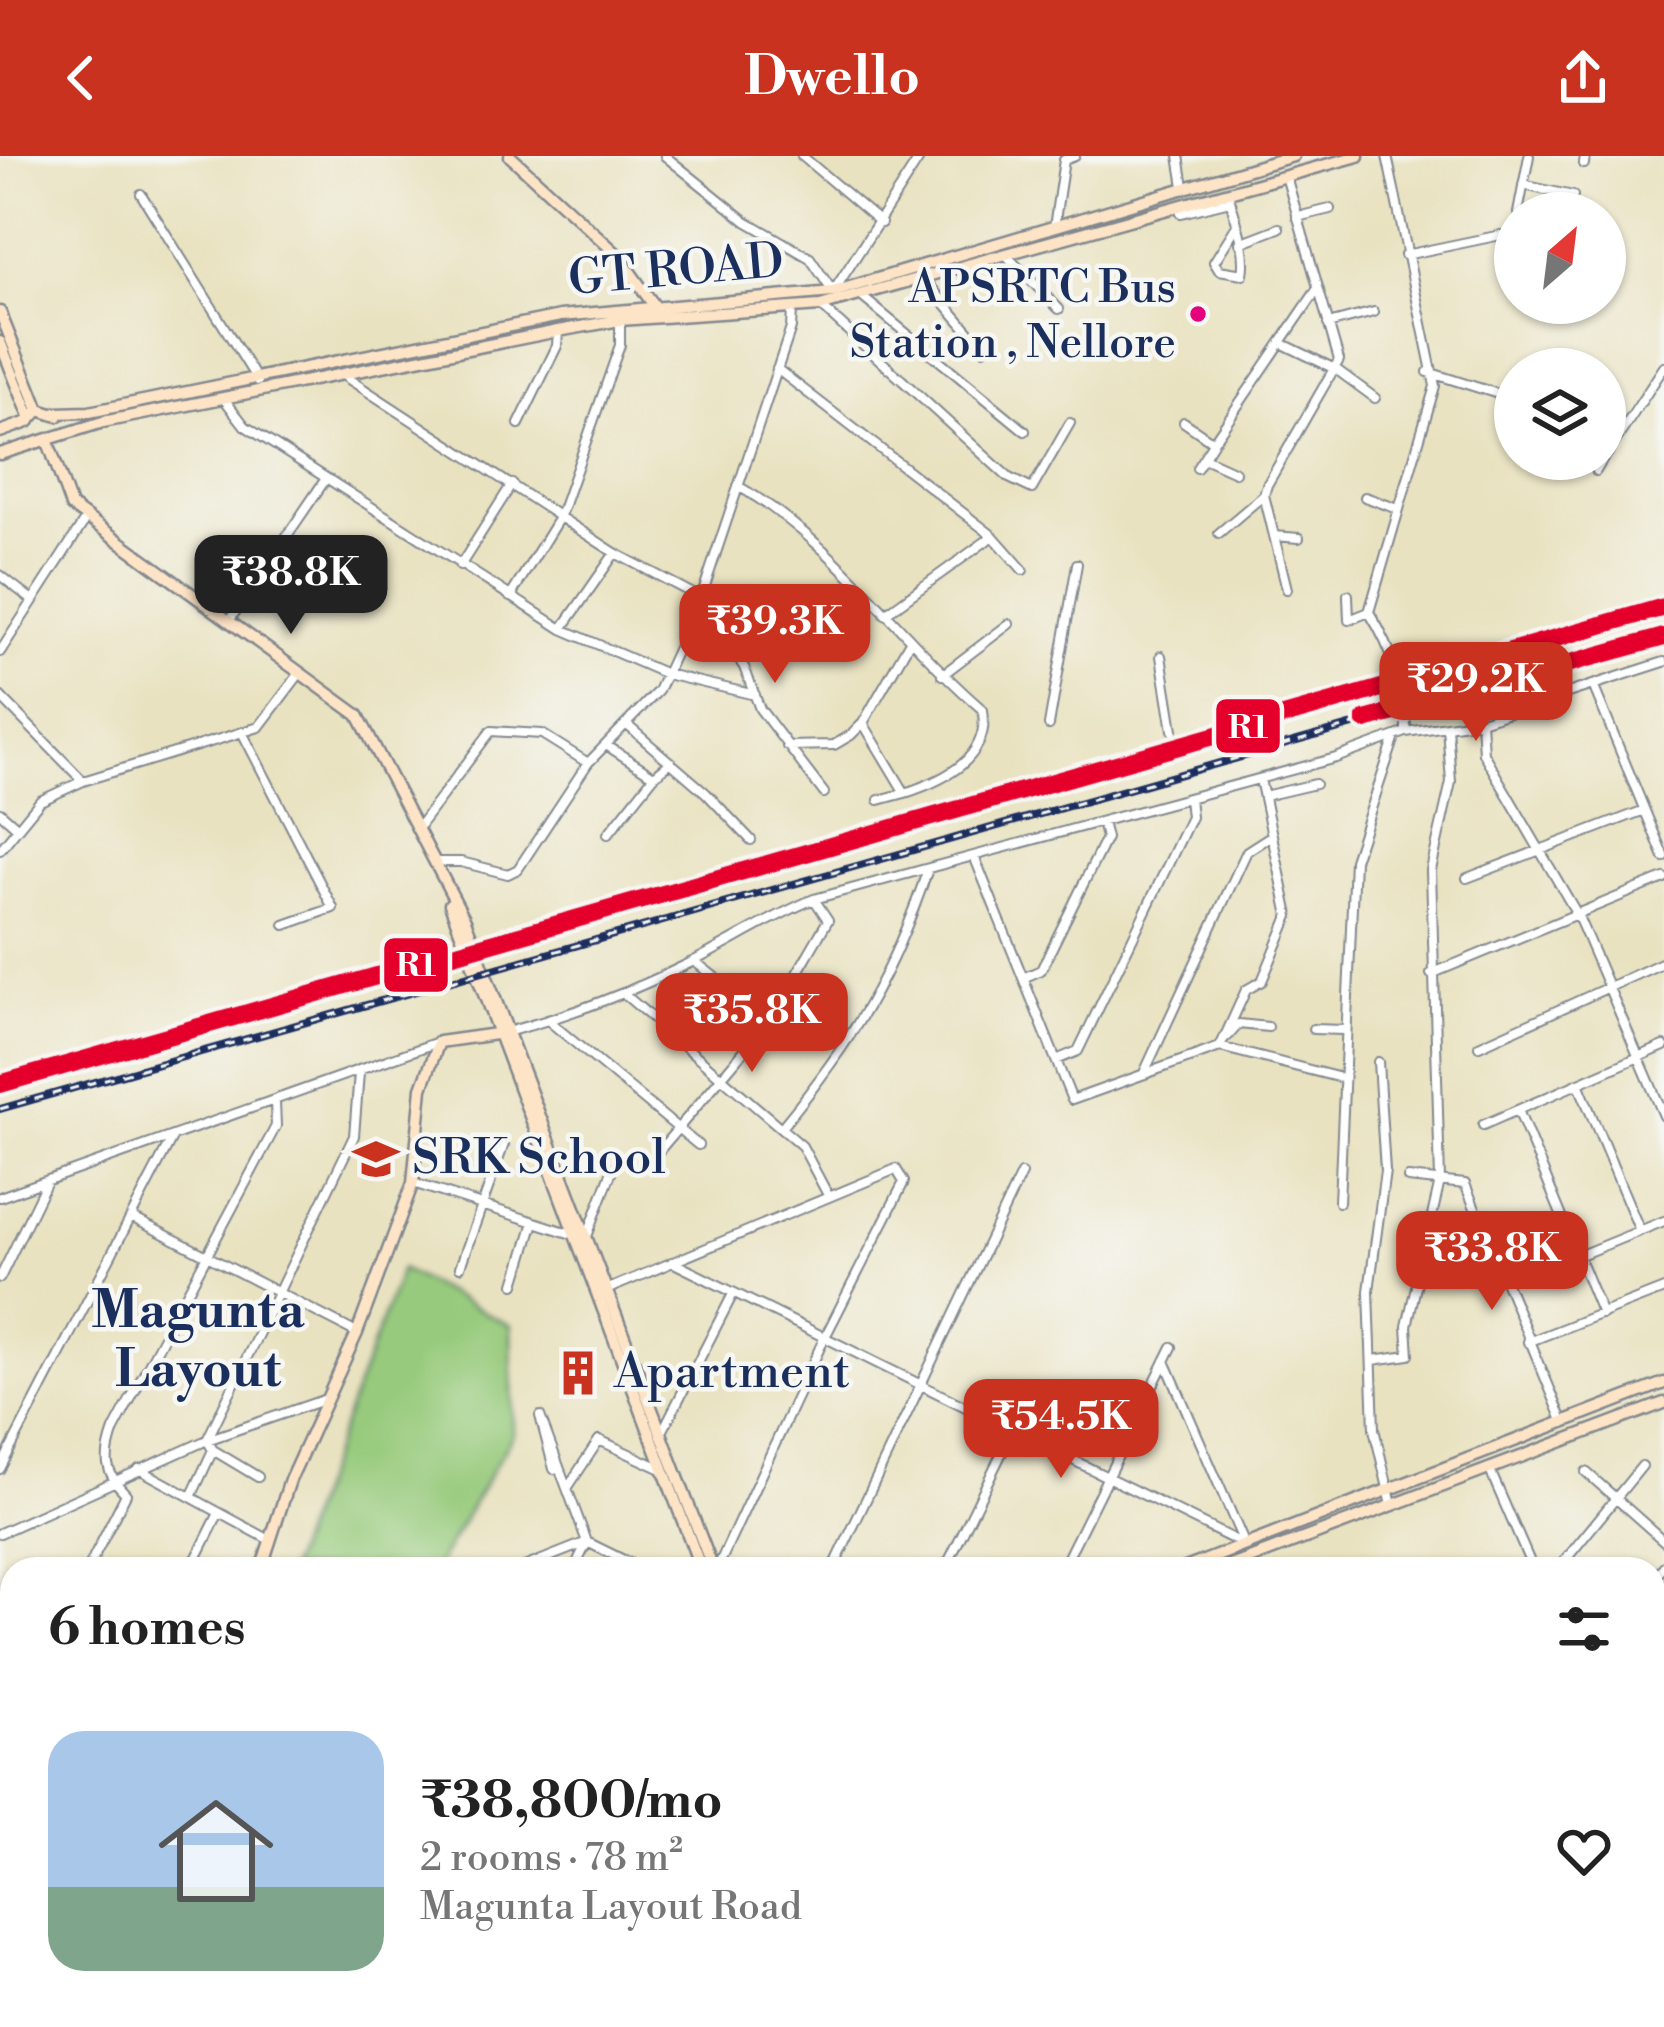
<!DOCTYPE html>
<html lang="en">
<head>
<meta charset="utf-8">
<style>
	body { margin:0; font-family:"Libre Bodoni",serif; background:#f6f6f6; color:#222; height:100vh; display:flex; flex-direction:column; font-size:45px; white-space:nowrap }
	* { box-sizing:border-box; margin:0 }
	p { font-size:39px; color:#767676 }
	.icon { flex:none; width:66px; height:66px; fill:none; stroke:currentColor; stroke-width:2; stroke-linecap:round; stroke-linejoin:round }
	.map { position:relative; flex:1; overflow:hidden }
	.side { position:absolute; left:0px; top:1401px; width:1665px; height:471px; display:flex; flex-direction:column; background:#fff; border-radius:36px 36px 0 0; box-shadow:0 3px 9px #0004 }
	.side>* { flex:none }
	.needle { width:78px; rotate:28deg }
	.fabs { position:absolute; left:1494px; top:36px; display:grid; gap:24px }
	.fabs a { display:grid; place-items:center; width:132px; height:132px; border-radius:50%; background:#fff; box-shadow:0 3px 9px #0004; font-size:60px }
	.price { position:absolute; translate:-50% -102px; padding:0 27px; border-radius:24px; background:#c8321e; color:#fff; font-size:39px; line-height:78px; filter:drop-shadow(0 3px 6px #0008) }
	.price::after { content:''; position:absolute; left:50%; top:72px; width:36px; height:27px; margin-left:-18px; background:inherit; clip-path:polygon(0 0,100% 0,50% 100%) }
	.price.active { background:#222; color:#fff }
	ul { padding:0; list-style:none }
	li { display:flex; align-items:center; gap:36px; height:300px; padding:0 48px }
	li+li { border-top:3px solid #e0e0e0 }
	li span { display:grid; place-items:center; flex:none; width:336px; height:240px; border-radius:36px; color:#555 }
	li>.icon { margin-inline-start:auto }
	span .icon { width:144px; height:144px; fill:#fffc; stroke-width:1 }
	li b { font-size:51px }
	h2 { display:flex; justify-content:space-between; align-items:center; height:144px; padding:0 48px; font-size:51px }
	header { display:flex; justify-content:space-between; align-items:center; height:156px; padding:0 48px; background:#c8321e; color:#fff; font-size:54px; font-weight:800 }
	.map>svg:first-child { display:block }
</style>
</head>
<body>
<header><svg class="icon" aria-label="back" viewBox="0 0 24 24"><path d="M15 5l-7 7 7 7"/></svg>Dwello<svg class="icon" aria-label="share" viewBox="0 0 24 24"><path d="M12 15V3M7 8l5-5 5 5M5 13v7h14v-7"/></svg></header>
<div class="map">
<svg width="1664" height="1871" viewBox="0 0 1664 1871">
	<rect width="100%" height="100%" fill="#f6f6f2"/>
	<filter id="ink" filterUnits="userSpaceOnUse"><feTurbulence type="fractalNoise" baseFrequency=".00833" numOctaves="2"/><feDisplacementMap in="SourceGraphic" scale="24" xChannelSelector="R" yChannelSelector="G"/><feConvolveMatrix kernelMatrix="1 2 1 2 8 2 1 2 1" color-interpolation-filters="sRGB"/></filter>
	<filter id="wash" filterUnits="userSpaceOnUse"><feTurbulence type="fractalNoise" baseFrequency=".004" numOctaves="4" result="noise"/><feDisplacementMap in="SourceGraphic" scale="48" xChannelSelector="R" yChannelSelector="G"/><feGaussianBlur stdDeviation="2.7" result="paint"/><feColorMatrix in="noise" values="0 0 0 0 0 0 0 0 0 0 0 0 0 0 0 0 0 1.4 0 .05"/><feComposite in="paint" operator="in"/></filter>
	<g filter="url(#wash)">
		<rect width="100%" height="100%" fill="#e9e2c0"/>
		<path fill="#97ca7b" stroke="#597c6c" stroke-width="3" d="M 401,1113 L 511,1170 L 513,1278 L 435,1413 L 289,1413 Z"/>
		<g fill="none" stroke-linecap="round" stroke-linejoin="round">
			<path stroke="#53a4ce" stroke-width="10" d="M 1653,1672 L 1664,1660
				M 1471,1871 L 1481,1860"/>
		</g>
	</g>
	<g filter="url(#ink)">
		<g fill="none" stroke-linecap="round" stroke-linejoin="round">
			<g stroke="#82888f" stroke-width="12">
				<path id="street" d="M 665,0 L 746,65 L 810,102 L 833,136 L 921,0
					M 802,0 L 881,67
					M 1179,0 L 1184,30
					M 1584,8 L 1585,0
					M 1286,20 L 1339,204 L 1267,329 L 1264,339 L 1287,433
					M 1523,29 L 1573,40
					M 1228,36 C 1234,60 1248,94 1243,118 L 1219,114 L 1214,106 L 1236,71
					M 141,38 L 258,225
					M 1181,57 L 1230,45
					M 1518,57 L 1529,0
					M 1297,61 L 1330,53
					M 1054,71 L 1064,4 L 1075,0
					M 1240,87 L 1279,72
					M 1006,99 L 1059,153
					M 1405,99 L 1501,79
					M 924,123 L 984,193
					M 861,140 L 1025,275
					M 822,151 L 1009,322 L 1032,333 L 1070,267
					M 1328,168 L 1374,156
					M 1281,187 L 1337,214 L 1375,242
					M 777,213 L 993,380 L 1023,414
					M 1428,216 L 1495,237
					M 344,220 L 615,397 L 701,442
					M 224,243 L 245,270 L 562,473 L 666,518 L 755,539
					M 1184,266 L 1213,286 L 1316,135
					M 519,268 L 557,190 L 558,175
					M 1605,301 L 1664,211
					M 1204,302 L 1235,316
					M 1197,312 L 1213,287
					M 1596,315 L 1603,303
					M 738,330 C 834,384 900,483 983,554 C 990,602 945,624 905,637 L 863,567
					M 1365,341 L 1398,353
					M 1219,377 L 1264,339
					M 1274,380 L 1299,382
					M 460,410 L 512,328
					M 0,419 L 32,444
					M 1348,439 L 1349,464 L 1369,456
					M 510,441 L 560,360 L 620,189 L 620,164
					M 699,447 L 744,511 L 760,553 L 824,637
					M 885,458 L 993,380
					M 229,465 L 325,324
					M 562,473 L 615,397
					M 0,496 L 87,361
					M 1161,500 L 1173,574
					M 942,519 L 1009,468
					M 1593,529 L 1664,701
					M 0,540 L 83,625
					M 1481,565 L 1483,597 L 1577,758 L 1664,960
					M 627,569 L 706,637 L 751,684
					M 1049,569 L 1077,408
					M 242,576 L 333,752 L 285,769
					M 1406,576 L 1481,565 L 1664,506
					M 606,589 L 654,620
					M 787,590 L 834,589 L 851,579 L 863,567 L 910,485
					M 1264,640 L 1315,628
					M 879,644 L 905,637
					M 0,656 L 18,672
					M 417,673 L 491,575 L 542,578 L 588,607
					M 608,678 L 654,620 L 671,606
					M 0,694 L 40,645 L 83,625 L 259,571 L 300,517
					M 974,700 L 1072,944 L 1220,891 L 1341,922
					M 435,706 L 461,706 L 508,718 L 518,713 L 588,607 L 658,535 L 701,442 L 791,172 L 792,154
					M 1467,722 L 1642,655
					M 694,805 L 770,864
					M 1431,818 L 1664,722
					M 1023,822 L 1041,814 L 1106,682 L 1102,666
					M 624,838 L 802,990 L 829,1041
					M 550,866 L 698,989
					M 1313,873 L 1343,874
					M 507,876 C 570,859 631,836 690,807 C 732,786 770,761 814,743 L 1336,602 L 1406,576 C 1407,532 1392,493 1369,456 L 1435,230 L 1387,0
					M 1228,880 L 1239,868 L 1268,871
					M 1479,890 L 1664,806
					M 1220,891 L 1246,834 L 1262,825 L 1289,760 L 1260,623
					M 1056,904 L 1078,895 L 1191,661 L 1189,642
					M 1378,906 L 1385,1015 L 1369,1135 L 1374,1273 L 1392,1349
					M 1144,917 L 1247,695 L 1272,679
					M 1578,927 L 1640,1075
					M 1518,954 L 1602,1158
					M 1483,969 L 1664,890
					M 781,972 C 853,885 892,820 928,713
					M 647,1009 L 770,864 L 828,764 L 814,743
					M 1408,1022 L 1465,1028 L 1564,1267
					M 413,1027 L 575,1079
					M 0,1041 L 438,886
					M 1339,1046 L 1354,704 L 1395,581
					M 131,1061 L 357,1177
					M 586,1083 L 613,1012
					M 1578,1100 L 1664,1065
					M 672,1106 L 1245,1389 L 1165,1205
					M 460,1111 L 504,988
					M 0,1122 L 47,1025
					M 515,1128 L 534,1066
					M 606,1134 L 896,1013 L 904,1026 L 823,1185 L 717,1413
					M 1528,1186 L 1664,1133
					M 1373,1204 L 1409,1199 L 1407,1170 L 1440,1025 L 1431,714 L 1451,626 L 1447,570
					M 661,1278 L 733,1138
					M 213,1294 L 207,1284 L 354,980 L 359,917
					M 1489,1312 L 1533,1413
					M 0,1313 L 172,982
					M 139,1313 L 268,1383
					M 554,1313 L 540,1260 L 587,1386 L 574,1413
					M 1586,1316 L 1664,1385
					M 568,1331 L 599,1284 L 662,1313
					M 191,1341 L 213,1294 L 258,1321
					M 0,1377 L 207,1284 L 326,1243
					M 88,1413 L 126,1338 C 104,1316 104,1302 114,1274 L 276,970 L 275,946
					M 191,1413 L 219,1357
					M 519,1413 L 587,1386 L 642,1413
					M 833,1413 L 1021,1018
					M 945,1413 L 1012,1276
					M 1062,1413 L 1172,1191
					M 1558,1413 L 1642,1310
					M 1653,1424 L 1664,1410
					M 1653,1524 L 1664,1531
					M 0,1587 L 12,1563
					M 0,1605 L 12,1610
					M 1653,1645 L 1664,1633
					M 1653,1721 L 1664,1709
					M 1653,1843 L 1664,1833
					M 233,1860 L 238,1871
					M 781,1860 L 793,1871
					M 1331,1860 L 1335,1871
					M 1589,1860 L 1593,1871
					M 411,1871 L 440,1860
					M 596,1871 L 619,1860
					M 741,1871 L 751,1860
					M 842,1871 L 852,1860
					M 918,1871 L 923,1860
					M 990,1871 L 996,1860
					M 1061,1871 L 1066,1860
					M 1174,1871 L 1174,1860
					M 1267,1871 L 1290,1860
					M 1434,1871 L 1445,1860
					M 1510,1871 L 1521,1860
					M 1621,1871 L 1633,1860"/>
			</g>
			<g stroke="#82888f" stroke-width="15">
				<path id="secondary" d="M 510,0 L 617,98 L 653,148
					M 0,156 L 39,254
					M 0,186 L 30,261
					M 56,257 L 89,256 L 560,160 L 833,136 L 1293,0
					M 0,276 L 28,266 L 39,254 L 58,260
					M 48,286 L 71,350 L 358,559 L 465,764 L 713,1413
					M 0,298 L 103,266 L 558,175 L 620,164 L 820,150 L 1358,0
					M 450,748 L 701,1413
					M 261,1413 L 290,1324 L 357,1177 L 413,1027 L 422,932 L 439,886 L 496,878
					M 1183,1413 L 1664,1227
					M 1223,1413 L 1664,1247
					M 0,1863 L 12,1856
					M 20,1871 L 41,1860
					M 101,1871 L 105,1860"/>
			</g>
			<use href="#street" stroke="#fff" stroke-width="8"/>
			<use href="#secondary" stroke="#fee4c6" stroke-width="10"/>
			<g stroke="#1b2f5e" stroke-width="8">
				<path id="rail" d="M 0,953 L 1664,481"/>
			</g>
			<use href="#rail" stroke="#f6f6f2" stroke-width="3" stroke-dasharray="9" stroke-linecap="butt"/>
			<g stroke="#f6f6f2" stroke-width="27">
				<path id="rail-1" d="M 1365,564 L 1664,481
					M 0,928 L 1664,451"/>
			</g>
			<use href="#rail-1" stroke="#e4002b" stroke-width="18"/>
		</g>
	</g>
	<defs>
		<g id="school-bare" transform="scale(3.6)"><path d="M0-5L7-2L0 1L-7-2ZM-4 1L0 2.5L4 1V4Q0 6-4 4Z" fill="#c8321e" stroke="#f6f6f2" stroke-width="2.5" paint-order="stroke"/></g>
		<g id="building-bare" transform="scale(3.6)"><path d="M-4-6H4V6H1V3H-1V6H-4ZM-2.5-4.3h1.7v1.8h-1.7ZM.8-4.3h1.7v1.8H.8ZM-2.5-1h1.7V.8h-1.7ZM.8-1h1.7V.8H.8Z" fill="#c8321e" stroke="#f6f6f2" stroke-width="2.5" paint-order="stroke"/></g>
	</defs>
	<g fill-rule="evenodd">
		<use href="#school-bare" x="376" y="1003"/>
		<use href="#building-bare" x="578" y="1217"/>
	</g>
	<circle fill="#e5007d" stroke="#f6f6f2" stroke-width="4.5" cx="1198" cy="158" r="10"/>
	<g text-anchor="middle" dominant-baseline="central" stroke-width="9" stroke-linejoin="round" paint-order="stroke">
		<g font-size="45" fill="#1b2f5e" stroke="#f6f6f2" text-anchor="end">
			<text x="1176" y="132">APSRTC Bus<tspan x="1176" dy="55">Station , Nellore</tspan></text>
		</g>
		<g font-size="48" fill="#1b2f5e" stroke="#f6f6f2">
			<text transform="translate(676 115) rotate(-5)">GT ROAD</text>
		</g>
		<g font-size="48" fill="#1b2f5e" stroke="#f6f6f2" text-anchor="start">
			<text x="412" y="1003">SRK School</text>
			<text x="614" y="1217">Apartment</text>
		</g>
		<g font-size="51" font-weight="bold" fill="#1b2f5e" stroke="#f6f6f2">
			<text x="198" y="1156">Magunta<tspan x="198" dy="59">Layout</tspan></text>
		</g>
	</g>
	<g stroke="#f6f6f2" stroke-width="4.5">
		<rect x="1214" y="541" width="68" height="58" rx="12" fill="#e4002b"/>
		<rect x="382" y="780" width="68" height="58" rx="12" fill="#e4002b"/>
	</g>
	<g font-size="33" text-anchor="middle" font-weight="bold" fill="#fff">
		<text x="1248" y="582">R1</text>
		<text x="416" y="820">R1</text>
	</g>
</svg>
<div class="fabs">
<a><svg class="needle" viewBox="-14 -14 28 28"><path d="M0-13l5 13h-10z" fill="#e53935"/><path d="M0 13l5-13h-10z" fill="#767676"/></svg></a>
<a><svg class="icon" aria-label="layers" viewBox="0 0 24 24"><path d="M12 4l9 5-9 5-9-5zM3 14l9 5 9-5"/></svg></a>
</div>
<b class="price active" style="left:291px;top:481px">₹38.8K</b>
<b class="price" style="left:775px;top:530px">₹39.3K</b>
<b class="price" style="left:1476px;top:588px">₹29.2K</b>
<b class="price" style="left:752px;top:919px">₹35.8K</b>
<b class="price" style="left:1492px;top:1157px">₹33.8K</b>
<b class="price" style="left:1061px;top:1325px">₹54.5K</b>
<section class="side">
<h2>6 homes<svg class="icon" aria-label="filters" viewBox="0 0 24 24"><path d="M4 7h16M4 17h16"/><circle cx="9" cy="7" r="2"/><circle cx="15" cy="17" r="2"/></svg></h2>
<ul>
<li><span style="background:linear-gradient(#a9c7e8 65%,#7fa58c 0)"><svg class="icon" aria-label="home" viewBox="0 0 24 24"><path d="M3 11l9-7 9 7M6 9v11h12V9"/></svg></span><div><b>₹38,800/mo</b><p>2 rooms · 78 m²</p><p>Magunta Layout Road</p></div><svg class="icon" aria-label="heart" viewBox="0 0 24 24"><path d="M12 20l-8-8c-3-5 5-10 8-4 3-6 11-1 8 4z"/></svg></li>
</ul>
</section>
</div>
</body>
</html>
